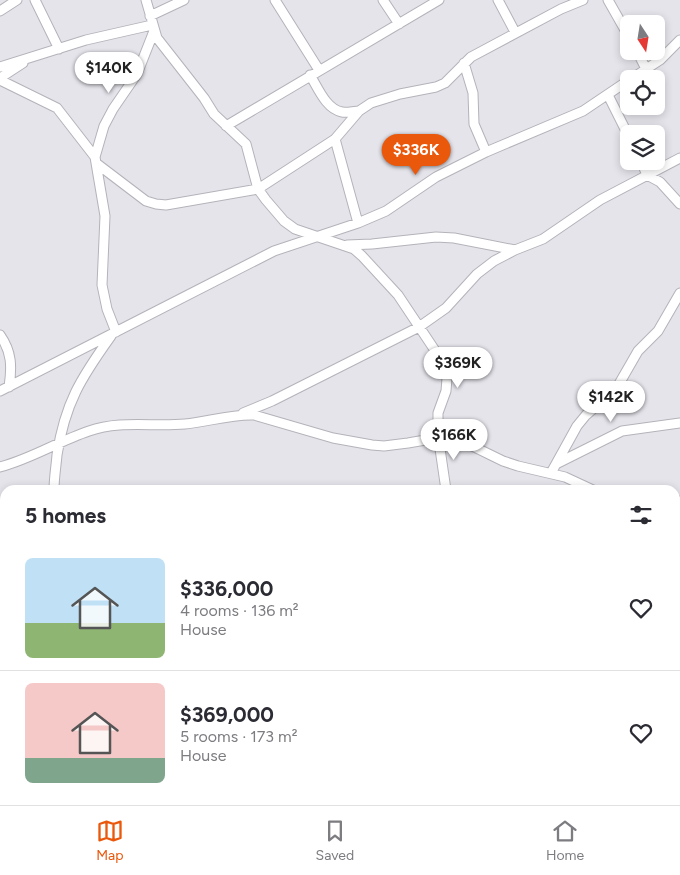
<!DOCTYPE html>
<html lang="en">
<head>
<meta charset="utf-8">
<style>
	body { margin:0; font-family:Figtree,sans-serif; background:#f7f7f7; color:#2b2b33; height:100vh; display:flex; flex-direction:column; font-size:19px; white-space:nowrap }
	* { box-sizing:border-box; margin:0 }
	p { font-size:16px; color:#7c7c81 }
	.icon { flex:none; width:28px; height:28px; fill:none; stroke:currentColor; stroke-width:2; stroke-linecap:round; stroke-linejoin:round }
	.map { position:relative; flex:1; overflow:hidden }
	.side { position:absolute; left:0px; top:485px; width:680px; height:320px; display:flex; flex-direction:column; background:#fff; border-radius:15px 15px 0 0; box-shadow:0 2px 8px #0003 }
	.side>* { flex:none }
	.needle { width:32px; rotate:168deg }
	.buttons { position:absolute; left:620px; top:15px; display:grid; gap:10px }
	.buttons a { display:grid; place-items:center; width:45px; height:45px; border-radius:8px; background:#fff; box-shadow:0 2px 8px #0003; font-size:25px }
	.price { position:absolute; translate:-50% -42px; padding:0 11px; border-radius:18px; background:#fff; color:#222; font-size:16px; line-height:32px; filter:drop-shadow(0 1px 2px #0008) }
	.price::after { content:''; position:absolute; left:50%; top:30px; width:15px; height:11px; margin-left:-8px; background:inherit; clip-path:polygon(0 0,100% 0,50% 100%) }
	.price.on { background:#ea580c; color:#fff }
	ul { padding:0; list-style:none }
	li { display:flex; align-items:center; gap:15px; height:125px; padding:0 25px }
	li+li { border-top:1px solid #e1e1e2 }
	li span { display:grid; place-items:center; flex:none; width:140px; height:100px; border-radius:8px; color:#555 }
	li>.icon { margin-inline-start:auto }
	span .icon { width:60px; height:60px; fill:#fffc; stroke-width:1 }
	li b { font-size:21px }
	h2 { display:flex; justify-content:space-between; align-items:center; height:60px; padding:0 25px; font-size:21px }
	.dock { display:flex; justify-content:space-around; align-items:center; height:70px; border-top:1px solid #e1e1e2; background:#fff; font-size:14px; color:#7c7c81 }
	.dock a { display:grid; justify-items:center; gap:2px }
	.dock .on { color:#ea580c }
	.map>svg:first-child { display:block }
</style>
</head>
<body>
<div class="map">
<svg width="680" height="805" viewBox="0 0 680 805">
	<rect width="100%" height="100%" fill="#e5e4eb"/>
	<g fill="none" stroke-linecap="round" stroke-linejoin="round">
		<g stroke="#b4b3ba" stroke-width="11">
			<path id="minor" d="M 35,0 L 59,49
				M 275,0 L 319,70
				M 383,0 L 399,24
				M 498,0 L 515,32
				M 608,0 L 629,37
				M 0,11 L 17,0
				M 150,16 L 184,0
				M 637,51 L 646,69
				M 464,63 L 473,93 L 474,124 L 486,152
				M 0,67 L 86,40 L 152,25
				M 310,75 C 318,88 326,109 342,112 C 347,113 354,111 359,111
				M 0,78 L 23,63
				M 631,79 L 660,60 L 680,40
				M 0,80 L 57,108 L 95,157
				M 608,95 L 629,137
				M 226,126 L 439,0
				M 335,139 L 359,111 L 371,103 L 400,94 L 436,87 L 445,83 L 471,57 L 561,9 L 583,0
				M 641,161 L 647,175 L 660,182 L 680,204
				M 96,163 L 146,201 L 156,204 L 166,205 L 258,189 L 335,139 L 358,223
				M 347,245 L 372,244 L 436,237 L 454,238 L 515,250
				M 116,332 L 107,309 L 102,285 L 105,216 L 95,157 L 104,126 L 113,109 L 137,74 L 154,31
				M 0,335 C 12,352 12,367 9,387
				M 0,391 L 274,251 L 358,223 L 386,211 L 436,177 L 486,152 L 583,111 L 629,80
				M 243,413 L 272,401 L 419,327 L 446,308 L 477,274 L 494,261 L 515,250 L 543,239 L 600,200 L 680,158
				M 556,464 L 622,431 L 680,423
				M 0,467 C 31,459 59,441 89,431 C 120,420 153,427 185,424 C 208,422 230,414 254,415 L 333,438 L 372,445 L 384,446 L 408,443 L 431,439 L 438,435 L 438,413 L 446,391 L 447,378 L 444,368 L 436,352 L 398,295 L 362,256 L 354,249 L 295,229 L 284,221 L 266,200 L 258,189 L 246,144 L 214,114 L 204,98 L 157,38 L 146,0
				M 551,473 L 577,426 L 586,415 L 610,394 L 619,384 L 638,351 L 658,331 L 680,293
				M 54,490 C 54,478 56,467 57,455 C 65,403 81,378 111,336
				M 446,490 L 438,435 L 460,440 L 503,461 L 518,466 L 565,477 L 593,490
				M 675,503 L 680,501
				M 675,542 L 680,541
				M 0,690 L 5,687
				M 0,768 L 5,765
				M 520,800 L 522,805
				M 275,805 L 281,800"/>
		</g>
		<use href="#minor" stroke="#fff" stroke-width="9"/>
	</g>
</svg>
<div class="buttons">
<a><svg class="needle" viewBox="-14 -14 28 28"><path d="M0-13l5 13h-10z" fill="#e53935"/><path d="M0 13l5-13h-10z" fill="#7c7c81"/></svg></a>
<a><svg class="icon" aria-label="locate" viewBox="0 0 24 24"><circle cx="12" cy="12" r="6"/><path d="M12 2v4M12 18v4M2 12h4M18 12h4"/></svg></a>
<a><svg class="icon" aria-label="layers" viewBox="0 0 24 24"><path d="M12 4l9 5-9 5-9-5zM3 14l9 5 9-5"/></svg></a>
</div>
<b class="price" style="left:109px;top:94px">$140K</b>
<b class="price on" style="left:416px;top:176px">$336K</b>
<b class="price" style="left:458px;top:389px">$369K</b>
<b class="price" style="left:611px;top:423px">$142K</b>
<b class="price" style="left:454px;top:461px">$166K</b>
<section class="side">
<h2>5 homes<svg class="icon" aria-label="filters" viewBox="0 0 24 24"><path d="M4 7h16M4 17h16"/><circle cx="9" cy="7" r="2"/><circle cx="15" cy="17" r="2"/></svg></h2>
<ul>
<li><span style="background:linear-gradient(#bfe0f5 65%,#8fb573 0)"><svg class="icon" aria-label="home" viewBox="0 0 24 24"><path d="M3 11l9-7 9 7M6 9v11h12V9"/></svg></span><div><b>$336,000</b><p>4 rooms · 136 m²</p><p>House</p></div><svg class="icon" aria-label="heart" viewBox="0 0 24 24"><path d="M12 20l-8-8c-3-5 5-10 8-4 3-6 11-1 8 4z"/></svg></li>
<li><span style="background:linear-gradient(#f6c9c9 75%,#7fa58c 0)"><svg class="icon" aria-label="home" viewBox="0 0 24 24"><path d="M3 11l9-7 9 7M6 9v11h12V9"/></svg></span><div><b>$369,000</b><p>5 rooms · 173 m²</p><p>House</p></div><svg class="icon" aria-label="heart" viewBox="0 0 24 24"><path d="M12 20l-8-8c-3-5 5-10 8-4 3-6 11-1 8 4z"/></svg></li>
</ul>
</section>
</div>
<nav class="dock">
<a class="on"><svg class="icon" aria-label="map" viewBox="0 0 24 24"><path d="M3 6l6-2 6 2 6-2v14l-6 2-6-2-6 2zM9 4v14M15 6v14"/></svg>Map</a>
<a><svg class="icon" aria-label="saved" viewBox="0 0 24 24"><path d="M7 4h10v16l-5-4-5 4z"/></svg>Saved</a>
<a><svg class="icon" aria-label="home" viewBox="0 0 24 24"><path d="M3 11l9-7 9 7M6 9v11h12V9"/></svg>Home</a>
</nav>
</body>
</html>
